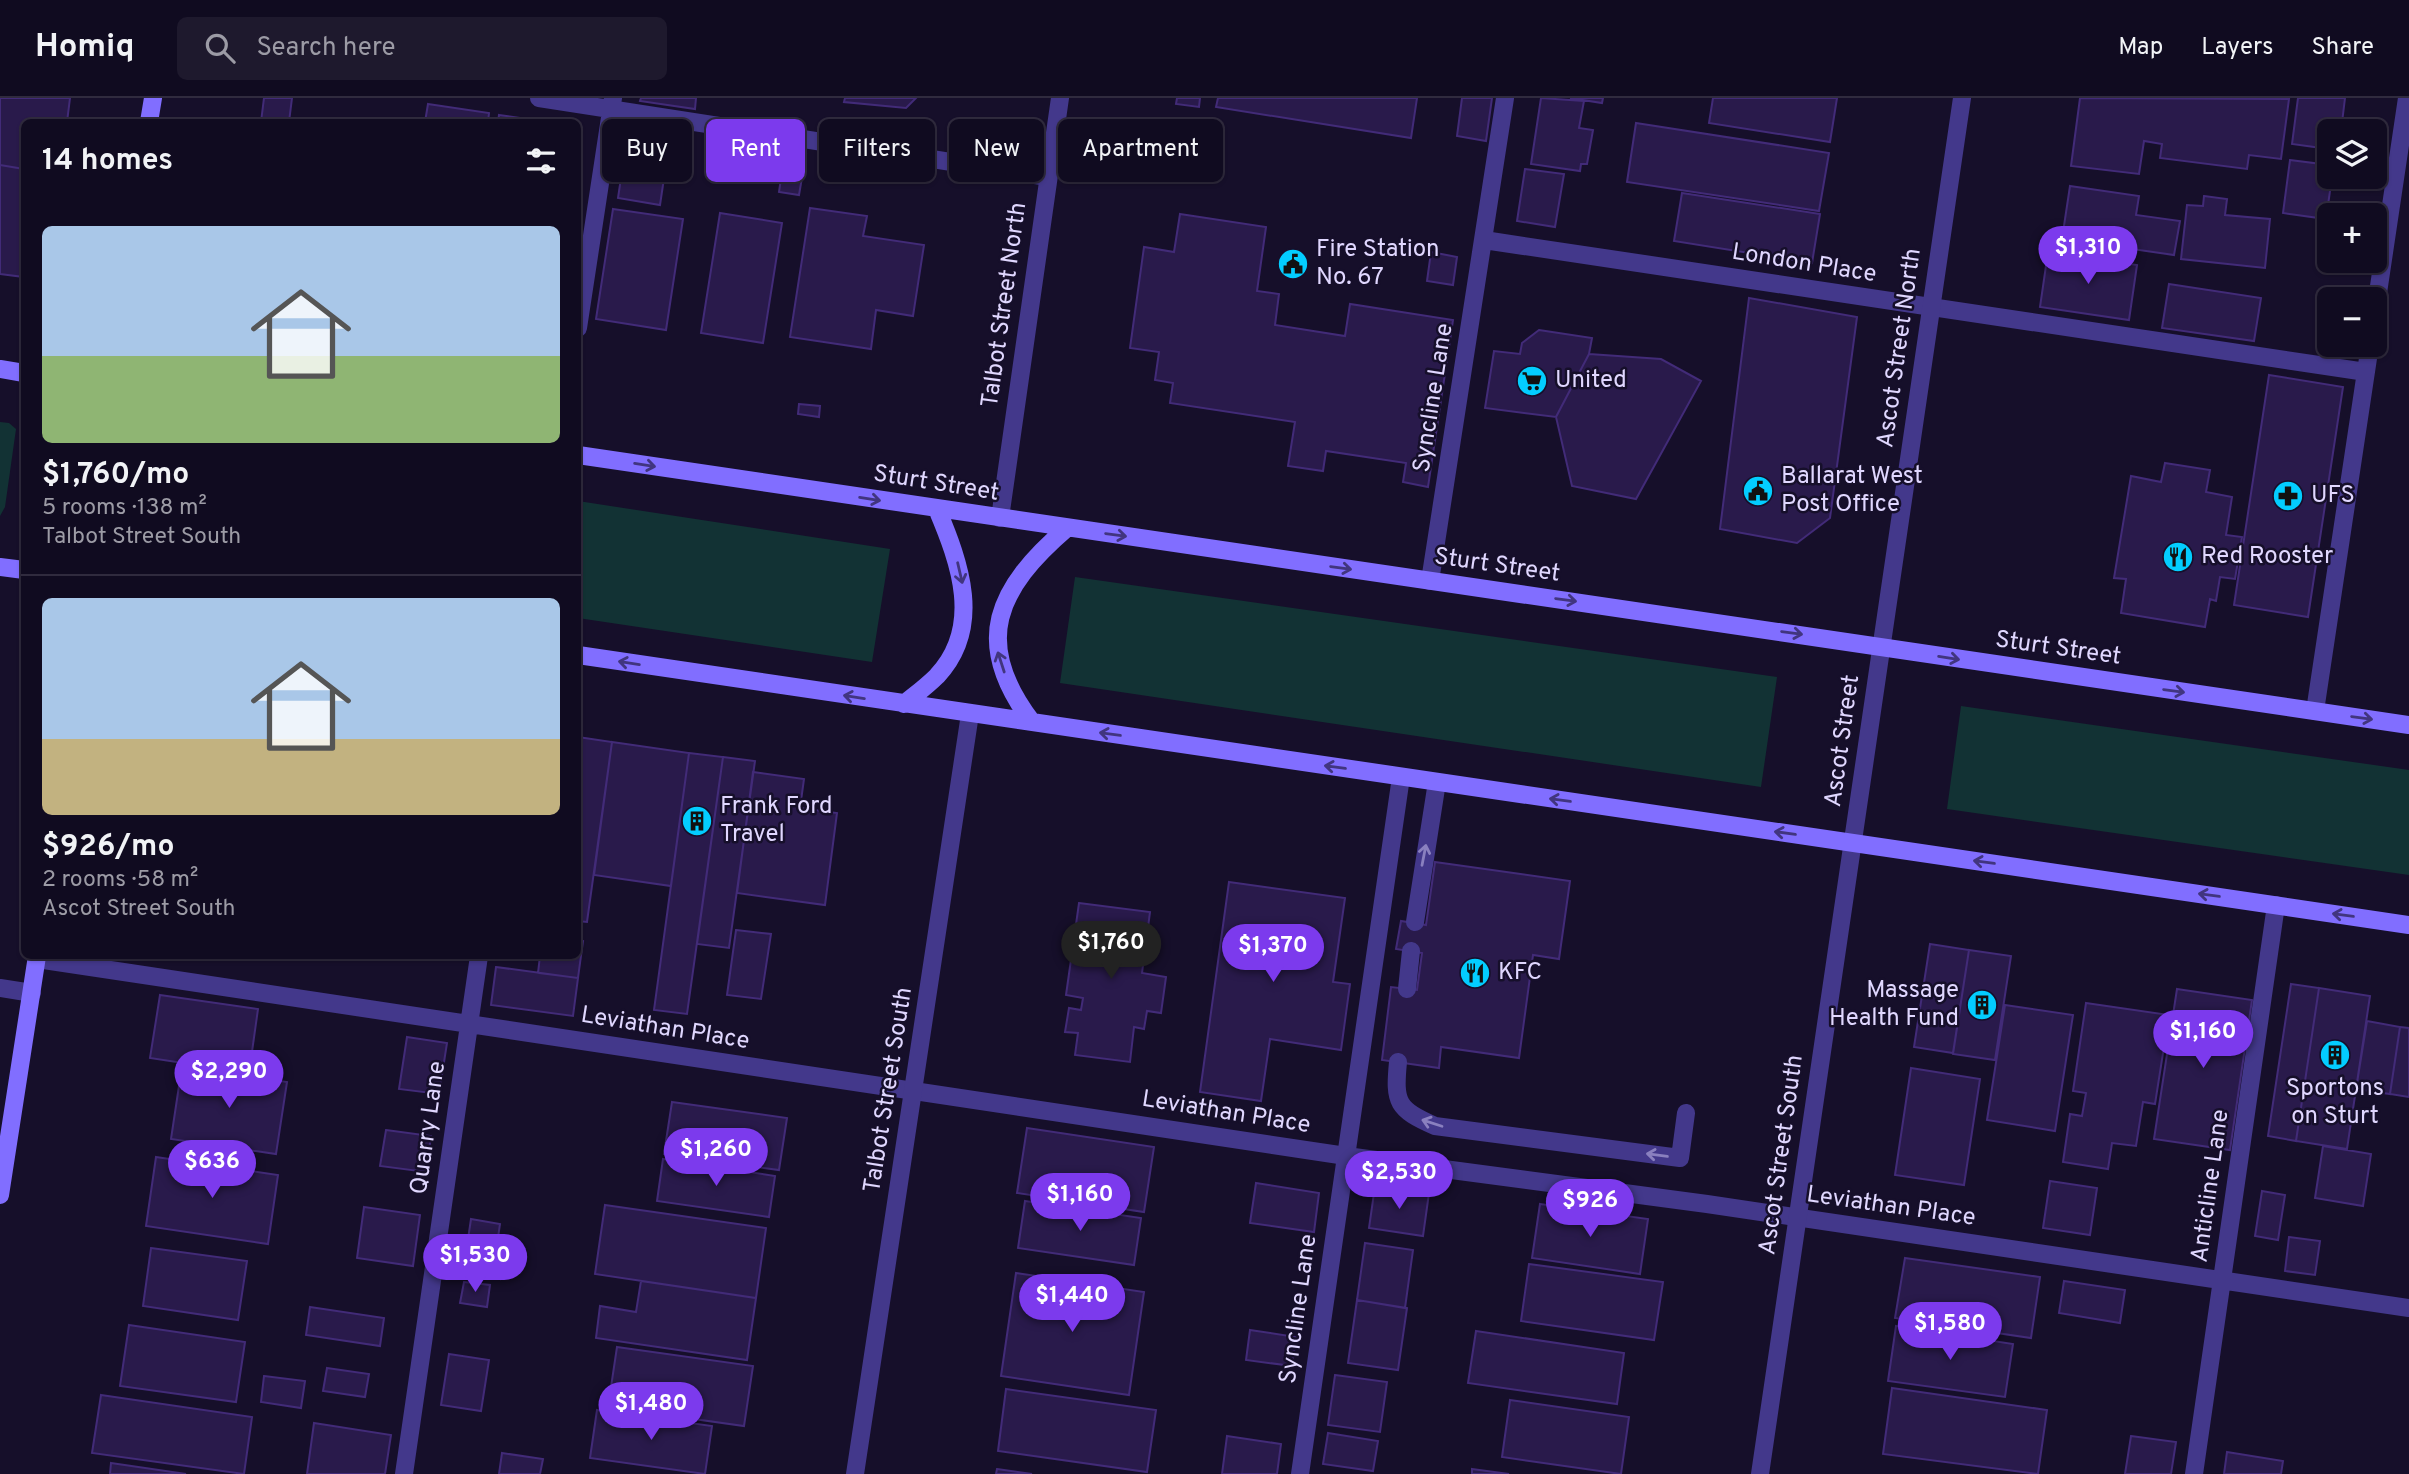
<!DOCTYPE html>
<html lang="en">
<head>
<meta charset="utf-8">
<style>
	body { margin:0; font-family:Overpass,sans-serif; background:#1e192d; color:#f1f3f6; height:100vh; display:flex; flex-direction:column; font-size:26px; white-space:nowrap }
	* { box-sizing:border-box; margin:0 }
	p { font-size:23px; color:#9c9ba5 }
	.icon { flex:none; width:38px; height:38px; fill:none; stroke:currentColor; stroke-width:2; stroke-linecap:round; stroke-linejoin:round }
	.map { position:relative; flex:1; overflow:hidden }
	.drawer { position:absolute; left:21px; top:21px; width:560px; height:840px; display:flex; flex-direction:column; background:#100b20; border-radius:10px; box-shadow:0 2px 5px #0004,0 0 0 2px #302b3e }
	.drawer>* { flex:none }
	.hud { position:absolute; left:602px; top:21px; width:665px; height:63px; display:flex; gap:14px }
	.buttons { position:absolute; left:2317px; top:21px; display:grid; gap:14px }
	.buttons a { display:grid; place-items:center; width:70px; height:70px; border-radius:10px; background:#100b20; box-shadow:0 2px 5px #0004,0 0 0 2px #302b3e; font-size:35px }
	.price { position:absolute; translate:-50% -60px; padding:0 16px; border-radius:24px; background:#7c3aed; color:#fff; font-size:23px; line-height:46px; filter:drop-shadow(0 2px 4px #0008) }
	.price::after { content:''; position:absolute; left:50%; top:42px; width:21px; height:16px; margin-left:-10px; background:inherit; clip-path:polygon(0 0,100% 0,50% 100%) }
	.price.selected { background:#222; color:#fff }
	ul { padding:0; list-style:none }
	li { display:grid; align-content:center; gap:14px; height:371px; padding:0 21px }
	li+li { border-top:2px solid #302b3e }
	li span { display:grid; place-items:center; height:217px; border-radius:10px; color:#555 }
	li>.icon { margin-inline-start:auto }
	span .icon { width:126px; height:126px; fill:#fffc; stroke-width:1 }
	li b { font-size:30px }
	h2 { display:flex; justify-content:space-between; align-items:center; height:84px; padding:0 21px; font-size:30px }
	.tag { padding:0 24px; border-radius:10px; background:#100b20; box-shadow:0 2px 5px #0004,0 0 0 2px #302b3e; font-size:24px; line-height:63px }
	.tag.selected { background:#7c3aed; color:#fff }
	header { display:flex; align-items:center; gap:42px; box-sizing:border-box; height:98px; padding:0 35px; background:#100b20; border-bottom:2px solid #302b3e }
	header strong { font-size:33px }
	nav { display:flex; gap:38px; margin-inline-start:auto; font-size:24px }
	.search { width:490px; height:63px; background:#1e192d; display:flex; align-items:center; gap:18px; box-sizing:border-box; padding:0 24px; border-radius:10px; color:#9c9ba5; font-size:26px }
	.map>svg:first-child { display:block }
</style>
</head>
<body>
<header>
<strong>Homiq</strong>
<div class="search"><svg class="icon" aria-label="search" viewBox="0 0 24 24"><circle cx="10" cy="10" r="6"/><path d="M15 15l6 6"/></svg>Search here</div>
<nav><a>Map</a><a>Layers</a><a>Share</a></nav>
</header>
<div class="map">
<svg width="2409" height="1376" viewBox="0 0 2409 1376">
	<rect width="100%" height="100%" fill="#160f2a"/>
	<path fill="#123234" d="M 0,324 L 9,325 L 16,331 L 5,409 L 0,418 Z
		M 578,403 L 890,451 L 872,564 L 578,520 Z
		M 1075,479 L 1777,579 L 1761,689 L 1060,585 Z
		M 1961,608 L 2409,672 L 2409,777 L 1947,711 Z"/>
	<path fill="#291a4b" stroke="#422b78" stroke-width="2" d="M 0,0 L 70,0 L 67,24 L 24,24 L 24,71 L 0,67 Z
		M 264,0 L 292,0 L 289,24 L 261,24 Z
		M 641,0 L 696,0 L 695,11 L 640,3 Z
		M 845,0 L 916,0 L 906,10 L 844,4 Z
		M 1177,0 L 1200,0 L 1199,9 L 1176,6 Z
		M 1218,0 L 1417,0 L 1411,40 L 1216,9 Z
		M 1462,0 L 1492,0 L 1486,43 L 1457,38 Z
		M 1541,0 L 1584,3 L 1579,30 L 1593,32 L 1587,66 L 1581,66 L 1580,73 L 1531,66 Z
		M 1570,0 L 1603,0 L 1602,5 Z
		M 1713,0 L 1837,0 L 1830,44 L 1709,25 Z
		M 2080,0 L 2289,1 L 2281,61 L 2249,57 L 2247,71 L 2160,60 L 2162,46 L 2144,43 L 2139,76 L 2071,68 Z
		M 2298,0 L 2345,0 L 2341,33 L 2329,33 L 2329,51 L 2292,46 Z
		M 428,6 L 489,15 L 488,24 L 425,24 Z
		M 499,17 L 548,24 L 498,24 Z
		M 1636,25 L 1829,55 L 1819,113 L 1627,84 Z
		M 628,33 L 670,40 L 660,107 L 618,100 Z
		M 785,53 L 806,56 L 799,97 L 779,94 Z
		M 2290,62 L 2329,67 L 2332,79 L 2326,121 L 2283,115 Z
		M 0,67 L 24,71 L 24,179 L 0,176 Z
		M 1525,71 L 1564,76 L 1555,129 L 1517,123 Z
		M 2070,88 L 2139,98 L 2136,117 L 2180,123 L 2174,157 L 2062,141 Z
		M 1682,95 L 1820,116 L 1812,165 L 1674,143 Z
		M 2204,98 L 2227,101 L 2225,117 L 2270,121 L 2265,170 L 2181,161 L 2187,107 L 2203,108 Z
		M 810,110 L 867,118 L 863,138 L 924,147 L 913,218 L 876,212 L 871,251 L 790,239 Z
		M 613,111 L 683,121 L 666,232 L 596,221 Z
		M 720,115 L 782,125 L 763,245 L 701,235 Z
		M 1180,116 L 1266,129 L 1257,193 L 1279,196 L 1275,227 L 1345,238 L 1350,206 L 1453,222 L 1428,389 L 1403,384 L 1406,365 L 1326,353 L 1323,373 L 1288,368 L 1295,324 L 1170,305 L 1173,285 L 1155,282 L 1159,254 L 1130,250 L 1144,149 L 1174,154 Z
		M 1431,154 L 1457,159 L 1453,187 L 1427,183 Z
		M 2048,154 L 2137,167 L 2129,222 L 2040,209 Z
		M 2169,186 L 2261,200 L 2254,243 L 2162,230 Z
		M 1749,200 L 1857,219 L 1830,420 L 1797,445 L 1720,431 Z
		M 1539,232 L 1592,240 L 1589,256 L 1556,319 L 1485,310 L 1494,253 L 1520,256 L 1522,245 Z
		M 1589,256 L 1661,261 L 1701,283 L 1636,401 L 1572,388 L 1556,319 Z
		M 2269,277 L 2343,289 L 2308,519 L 2234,507 Z
		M 799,306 L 820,308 L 819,319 L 798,316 Z
		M 2165,365 L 2210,372 L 2206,394 L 2232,399 L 2226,437 L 2242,439 L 2235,481 L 2220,479 L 2216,503 L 2210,501 L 2205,529 L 2121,515 L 2126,481 L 2114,480 L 2131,378 L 2161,384 Z
		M 578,639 L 612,644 L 587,824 L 578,823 Z
		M 612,644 L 689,655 L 671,788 L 594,777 Z
		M 689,655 L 723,659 L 687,916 L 654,912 Z
		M 723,659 L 755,663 L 729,850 L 697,846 Z
		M 753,674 L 804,681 L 800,710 L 837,715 L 825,807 L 737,795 Z
		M 1435,764 L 1570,783 L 1559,861 L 1533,857 L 1519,960 L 1441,949 L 1439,970 L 1382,962 L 1391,889 L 1417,892 L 1422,855 L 1396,851 L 1401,823 L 1426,827 Z
		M 1229,784 L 1345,800 L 1333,884 L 1350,886 L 1341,952 L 1270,941 L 1261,1003 L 1200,994 Z
		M 1079,805 L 1150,814 L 1142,875 L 1166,879 L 1161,915 L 1147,913 L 1144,931 L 1134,929 L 1130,964 L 1075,957 L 1078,935 L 1065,934 L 1069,910 L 1081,912 L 1083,900 L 1066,897 Z
		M 736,832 L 771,836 L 761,901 L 727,897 Z
		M 578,842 L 583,843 L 578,880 L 538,875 L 540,858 L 578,858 Z
		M 1930,846 L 1969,852 L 1953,955 L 1914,949 Z
		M 1969,852 L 2011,858 L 1995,962 L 1953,956 Z
		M 496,869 L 578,880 L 573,918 L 491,907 Z
		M 2291,886 L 2319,890 L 2296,1043 L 2268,1038 Z
		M 2319,890 L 2370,898 L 2347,1051 L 2296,1043 Z
		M 2177,891 L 2252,902 L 2230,1052 L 2154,1041 Z
		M 160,897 L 258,911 L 249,975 L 150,960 Z
		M 2086,905 L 2169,917 L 2155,1006 L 2143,1004 L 2136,1048 L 2112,1045 L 2108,1071 L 2063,1064 L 2070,1016 L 2082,1018 L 2086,995 L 2073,993 Z
		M 2005,907 L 2073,917 L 2055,1033 L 1987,1022 Z
		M 2367,923 L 2400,929 L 2390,996 L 2356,991 Z
		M 2400,929 L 2409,930 L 2409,999 L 2390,996 Z
		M 407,939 L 447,945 L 439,996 L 399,991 Z
		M 182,968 L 287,984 L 276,1056 L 171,1041 Z
		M 1911,970 L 1980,981 L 1964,1087 L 1895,1077 Z
		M 672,1004 L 787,1020 L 779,1072 L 664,1056 Z
		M 1027,1030 L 1154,1049 L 1144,1114 L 1017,1095 Z
		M 386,1032 L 431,1038 L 426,1074 L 380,1068 Z
		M 2323,1048 L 2371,1056 L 2363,1108 L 2315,1100 Z
		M 156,1059 L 278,1077 L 268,1146 L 146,1128 Z
		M 663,1061 L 775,1078 L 769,1119 L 657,1103 Z
		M 2050,1083 L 2097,1090 L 2090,1137 L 2043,1130 Z
		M 1256,1085 L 1319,1095 L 1314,1134 L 1250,1125 Z
		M 1375,1088 L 1429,1095 L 1423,1138 L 1369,1130 Z
		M 2262,1093 L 2285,1097 L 2278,1142 L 2255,1138 Z
		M 1025,1103 L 1141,1120 L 1134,1167 L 1018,1150 Z
		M 1540,1106 L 1648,1121 L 1640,1176 L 1532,1160 Z
		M 605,1107 L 766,1130 L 756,1200 L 595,1176 Z
		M 364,1109 L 420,1117 L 413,1168 L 357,1160 Z
		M 471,1121 L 500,1126 L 496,1153 L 467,1148 Z
		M 2289,1139 L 2320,1143 L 2315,1177 L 2285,1173 Z
		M 1365,1145 L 1413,1152 L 1405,1210 L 1357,1202 Z
		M 151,1150 L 247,1163 L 238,1222 L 143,1208 Z
		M 467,1156 L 502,1161 L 500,1181 L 464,1175 Z
		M 1905,1160 L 2040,1179 L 2031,1240 L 1895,1220 Z
		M 1529,1166 L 1663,1184 L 1654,1242 L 1521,1223 Z
		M 1016,1175 L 1144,1194 L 1129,1297 L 1001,1278 Z
		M 641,1183 L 756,1200 L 747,1262 L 596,1240 L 600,1208 L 636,1214 Z
		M 2064,1183 L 2125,1192 L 2120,1225 L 2059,1215 Z
		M 464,1184 L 490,1187 L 487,1209 L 460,1205 Z
		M 1357,1202 L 1407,1210 L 1398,1272 L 1348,1265 Z
		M 310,1209 L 384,1220 L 380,1248 L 306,1237 Z
		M 129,1227 L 245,1244 L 236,1304 L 120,1288 Z
		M 1896,1228 L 2013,1246 L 2005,1299 L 1888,1283 Z
		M 1250,1232 L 1296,1239 L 1292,1268 L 1246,1262 Z
		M 1476,1233 L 1624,1255 L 1617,1306 L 1468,1285 Z
		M 617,1249 L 753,1268 L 744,1328 L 608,1309 Z
		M 449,1256 L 489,1262 L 481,1313 L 441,1307 Z
		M 327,1270 L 369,1276 L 365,1299 L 323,1293 Z
		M 1335,1277 L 1387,1284 L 1380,1334 L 1328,1327 Z
		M 264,1278 L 305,1283 L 301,1310 L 261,1304 Z
		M 1892,1290 L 2047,1312 L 2038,1376 L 1883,1356 Z
		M 1006,1291 L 1156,1312 L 1147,1374 L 998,1353 Z
		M 101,1297 L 252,1319 L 244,1376 L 92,1355 Z
		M 1510,1302 L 1629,1319 L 1621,1376 L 1502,1359 Z
		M 597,1312 L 712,1328 L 705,1376 L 590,1360 Z
		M 314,1325 L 391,1337 L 385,1376 L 307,1376 Z
		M 1328,1335 L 1378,1343 L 1373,1373 L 1323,1366 Z
		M 1227,1338 L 1281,1346 L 1277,1376 L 1222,1376 Z
		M 2131,1338 L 2176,1344 L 2171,1376 L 2125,1376 Z
		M 2227,1354 L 2283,1363 L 2281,1376 L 2224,1376 Z
		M 502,1355 L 543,1361 L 540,1376 L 499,1376 Z
		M 111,1365 L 186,1376 L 110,1376 Z
		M 997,1371 L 1032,1376 L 996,1376 Z
		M 1472,1371 L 1509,1376 L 1472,1376 Z"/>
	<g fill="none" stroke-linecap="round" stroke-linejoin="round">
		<path stroke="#43388b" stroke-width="18" d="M 539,0 L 1048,79
			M 1484,142 L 2366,274
			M 2375,215 L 2407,0
			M 578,230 L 613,0
			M 1430,483 L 1505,0
			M 2315,613 L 2370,247
			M 1415,824 L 1437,684
			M 37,861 L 1346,1058 L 1707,1106 L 2409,1210
			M 0,890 L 32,895
			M 1407,891 L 1411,853
			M 1398,964 C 1394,1005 1397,1011 1435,1028 L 1680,1060 L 1686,1015
			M 404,1376 L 479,858
			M 1300,1376 L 1401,679
			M 2194,1376 L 2276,807"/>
		<path stroke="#43388b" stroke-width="18" d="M 1000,420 L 1060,0
			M 855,1376 L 970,616
			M 1760,1376 L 1962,0"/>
		<path stroke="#816eff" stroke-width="18" d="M 149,24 L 153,0
			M 0,271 L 24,275
			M 578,357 L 2409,627
			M 0,469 L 24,472
			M 578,557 L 2409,827
			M 904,606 C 915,597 927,588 937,578 C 983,529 960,465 937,411
			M 1032,624 C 971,544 997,490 1067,430
			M 0,1097 L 37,858"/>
	</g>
	<defs><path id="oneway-shaft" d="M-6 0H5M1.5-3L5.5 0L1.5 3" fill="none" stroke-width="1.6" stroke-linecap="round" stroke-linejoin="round" transform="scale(1.75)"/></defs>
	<g stroke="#41357f">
		<use href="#oneway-shaft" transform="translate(645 367) rotate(9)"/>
		<use href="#oneway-shaft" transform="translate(870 401) rotate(9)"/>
		<use href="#oneway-shaft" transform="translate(1116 437) rotate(8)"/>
		<use href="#oneway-shaft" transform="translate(1341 470) rotate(8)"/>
		<use href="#oneway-shaft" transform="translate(960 475) rotate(77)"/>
		<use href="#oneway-shaft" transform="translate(1566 502) rotate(8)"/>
		<use href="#oneway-shaft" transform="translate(1792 535) rotate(8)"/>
		<use href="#oneway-shaft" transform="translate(1949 560) rotate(9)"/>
		<use href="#oneway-shaft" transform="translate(1001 564) rotate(-108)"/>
		<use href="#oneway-shaft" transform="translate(629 565) rotate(-171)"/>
		<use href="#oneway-shaft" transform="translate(2174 593) rotate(8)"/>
		<use href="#oneway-shaft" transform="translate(854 599) rotate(-171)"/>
		<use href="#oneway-shaft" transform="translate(2362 620) rotate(8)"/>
		<use href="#oneway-shaft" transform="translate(1110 636) rotate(-172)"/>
		<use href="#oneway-shaft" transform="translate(1335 669) rotate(-172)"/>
		<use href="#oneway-shaft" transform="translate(1560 702) rotate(-172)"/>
		<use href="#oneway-shaft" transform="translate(1785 735) rotate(-172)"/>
		<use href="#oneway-shaft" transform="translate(1984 764) rotate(-172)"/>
		<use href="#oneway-shaft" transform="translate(2209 797) rotate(-172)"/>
		<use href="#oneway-shaft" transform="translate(2343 817) rotate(-172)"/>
	</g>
	<g stroke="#8a80bf">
		<use href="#oneway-shaft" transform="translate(1424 757) rotate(-79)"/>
		<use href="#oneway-shaft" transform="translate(1432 1025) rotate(-162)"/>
		<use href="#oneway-shaft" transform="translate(1657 1057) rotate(-172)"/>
	</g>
	<defs>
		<g id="civic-disc" transform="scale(1.575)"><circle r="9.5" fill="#03cdff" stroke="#160f2a"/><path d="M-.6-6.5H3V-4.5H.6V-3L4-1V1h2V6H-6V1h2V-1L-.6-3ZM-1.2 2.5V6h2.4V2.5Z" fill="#111"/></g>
		<g id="supermarket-disc" transform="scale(1.575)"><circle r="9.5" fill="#03cdff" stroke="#160f2a"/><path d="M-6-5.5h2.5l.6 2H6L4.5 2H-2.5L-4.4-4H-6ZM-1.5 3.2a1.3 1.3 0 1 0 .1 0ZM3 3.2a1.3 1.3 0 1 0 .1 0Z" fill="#111"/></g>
		<g id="pharmacy-disc" transform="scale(1.575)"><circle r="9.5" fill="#03cdff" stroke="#160f2a"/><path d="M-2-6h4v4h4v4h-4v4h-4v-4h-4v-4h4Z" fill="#111"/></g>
		<g id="restaurant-disc" transform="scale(1.575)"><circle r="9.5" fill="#03cdff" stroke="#160f2a"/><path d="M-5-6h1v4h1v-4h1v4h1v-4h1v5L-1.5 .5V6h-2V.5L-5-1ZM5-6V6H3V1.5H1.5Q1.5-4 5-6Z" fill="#111"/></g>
		<g id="building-disc" transform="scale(1.575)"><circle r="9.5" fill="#03cdff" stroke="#160f2a"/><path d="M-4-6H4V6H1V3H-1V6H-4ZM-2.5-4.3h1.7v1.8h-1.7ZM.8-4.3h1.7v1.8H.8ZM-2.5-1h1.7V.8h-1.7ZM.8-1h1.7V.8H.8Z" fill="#111"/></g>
	</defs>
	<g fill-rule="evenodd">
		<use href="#civic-disc" x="1293" y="166"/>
		<use href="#supermarket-disc" x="1532" y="283"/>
		<use href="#civic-disc" x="1758" y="393"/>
		<use href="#pharmacy-disc" x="2288" y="398"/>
		<use href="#restaurant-disc" x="2178" y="459"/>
		<use href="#building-disc" x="697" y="723"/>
		<use href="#restaurant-disc" x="1475" y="875"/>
		<use href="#building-disc" x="1982" y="907"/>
		<use href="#building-disc" x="2335" y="957"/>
	</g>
	<g text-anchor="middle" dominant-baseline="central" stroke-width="5" stroke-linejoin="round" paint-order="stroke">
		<g font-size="24" fill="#e0d7ff" stroke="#160f2a" text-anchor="start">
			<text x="1316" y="152">Fire Station<tspan x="1316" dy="28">No. 67</tspan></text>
			<text x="1555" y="283">United</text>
			<text x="1781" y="379">Ballarat West<tspan x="1781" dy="28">Post Office</tspan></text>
			<text x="2311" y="398">UFS</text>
			<text x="2201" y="459">Red Rooster</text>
			<text x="720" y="709">Frank Ford<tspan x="720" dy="28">Travel</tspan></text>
			<text x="1498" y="875">KFC</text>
			<text x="1959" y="893" text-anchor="end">Massage<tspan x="1959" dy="28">Health Fund</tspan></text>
			<text x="2335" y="991" text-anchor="middle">Sportons<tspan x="2335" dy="28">on Sturt</tspan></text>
		</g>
		<g font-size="24" fill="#e0d7ff" stroke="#160f2a">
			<text transform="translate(1804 166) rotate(9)">London Place</text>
			<text transform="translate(1005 207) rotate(-82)">Talbot Street North</text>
			<text transform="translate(1900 250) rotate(-82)">Ascot Street North</text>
			<text transform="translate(1434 300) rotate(-81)">Syncline Lane</text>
			<text transform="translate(936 386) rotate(9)">Sturt Street</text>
			<text transform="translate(1497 468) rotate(8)">Sturt Street</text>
			<text transform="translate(2058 551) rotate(8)">Sturt Street</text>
			<text transform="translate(1843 643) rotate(-82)">Ascot Street</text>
			<text transform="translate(665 931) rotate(9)">Leviathan Place</text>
			<text transform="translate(889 992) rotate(-81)">Talbot Street South</text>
			<text transform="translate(1226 1015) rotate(9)">Leviathan Place</text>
			<text transform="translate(429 1030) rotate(-82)">Quarry Lane</text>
			<text transform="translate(1782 1057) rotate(-82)">Ascot Street South</text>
			<text transform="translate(2211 1088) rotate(-82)">Anticline Lane</text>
			<text transform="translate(1891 1109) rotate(8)">Leviathan Place</text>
			<text transform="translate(1299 1211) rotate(-82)">Syncline Lane</text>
		</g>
	</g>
</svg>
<div class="buttons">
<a><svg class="icon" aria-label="layers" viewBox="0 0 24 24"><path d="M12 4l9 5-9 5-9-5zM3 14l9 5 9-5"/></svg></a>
<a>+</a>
<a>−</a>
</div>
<b class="price" style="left:2088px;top:188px">$1,310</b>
<b class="price selected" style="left:1111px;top:883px">$1,760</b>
<b class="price" style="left:1273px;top:886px">$1,370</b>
<b class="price" style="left:2203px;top:972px">$1,160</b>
<b class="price" style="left:229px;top:1012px">$2,290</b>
<b class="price" style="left:716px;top:1090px">$1,260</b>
<b class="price" style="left:212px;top:1102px">$636</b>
<b class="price" style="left:1399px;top:1113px">$2,530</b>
<b class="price" style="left:1080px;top:1135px">$1,160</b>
<b class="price" style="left:1590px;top:1141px">$926</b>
<b class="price" style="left:475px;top:1196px">$1,530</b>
<b class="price" style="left:1072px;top:1236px">$1,440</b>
<b class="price" style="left:1950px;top:1264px">$1,580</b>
<b class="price" style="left:651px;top:1344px">$1,480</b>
<div class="hud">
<a class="tag">Buy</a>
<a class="tag selected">Rent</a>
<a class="tag">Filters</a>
<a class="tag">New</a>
<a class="tag">Apartment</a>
</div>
<section class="drawer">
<h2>14 homes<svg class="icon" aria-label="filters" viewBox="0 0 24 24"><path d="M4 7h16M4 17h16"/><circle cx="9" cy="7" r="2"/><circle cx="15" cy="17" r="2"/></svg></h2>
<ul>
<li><span style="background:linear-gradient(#a9c7e8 60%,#8fb573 0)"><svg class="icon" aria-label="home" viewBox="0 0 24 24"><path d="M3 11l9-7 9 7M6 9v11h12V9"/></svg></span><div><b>$1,760/mo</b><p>5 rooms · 138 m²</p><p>Talbot Street South</p></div></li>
<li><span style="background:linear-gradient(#a9c7e8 65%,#c2b280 0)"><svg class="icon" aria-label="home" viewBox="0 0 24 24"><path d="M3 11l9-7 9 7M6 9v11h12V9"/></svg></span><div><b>$926/mo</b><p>2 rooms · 58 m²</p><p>Ascot Street South</p></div></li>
</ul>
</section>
</div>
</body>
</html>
